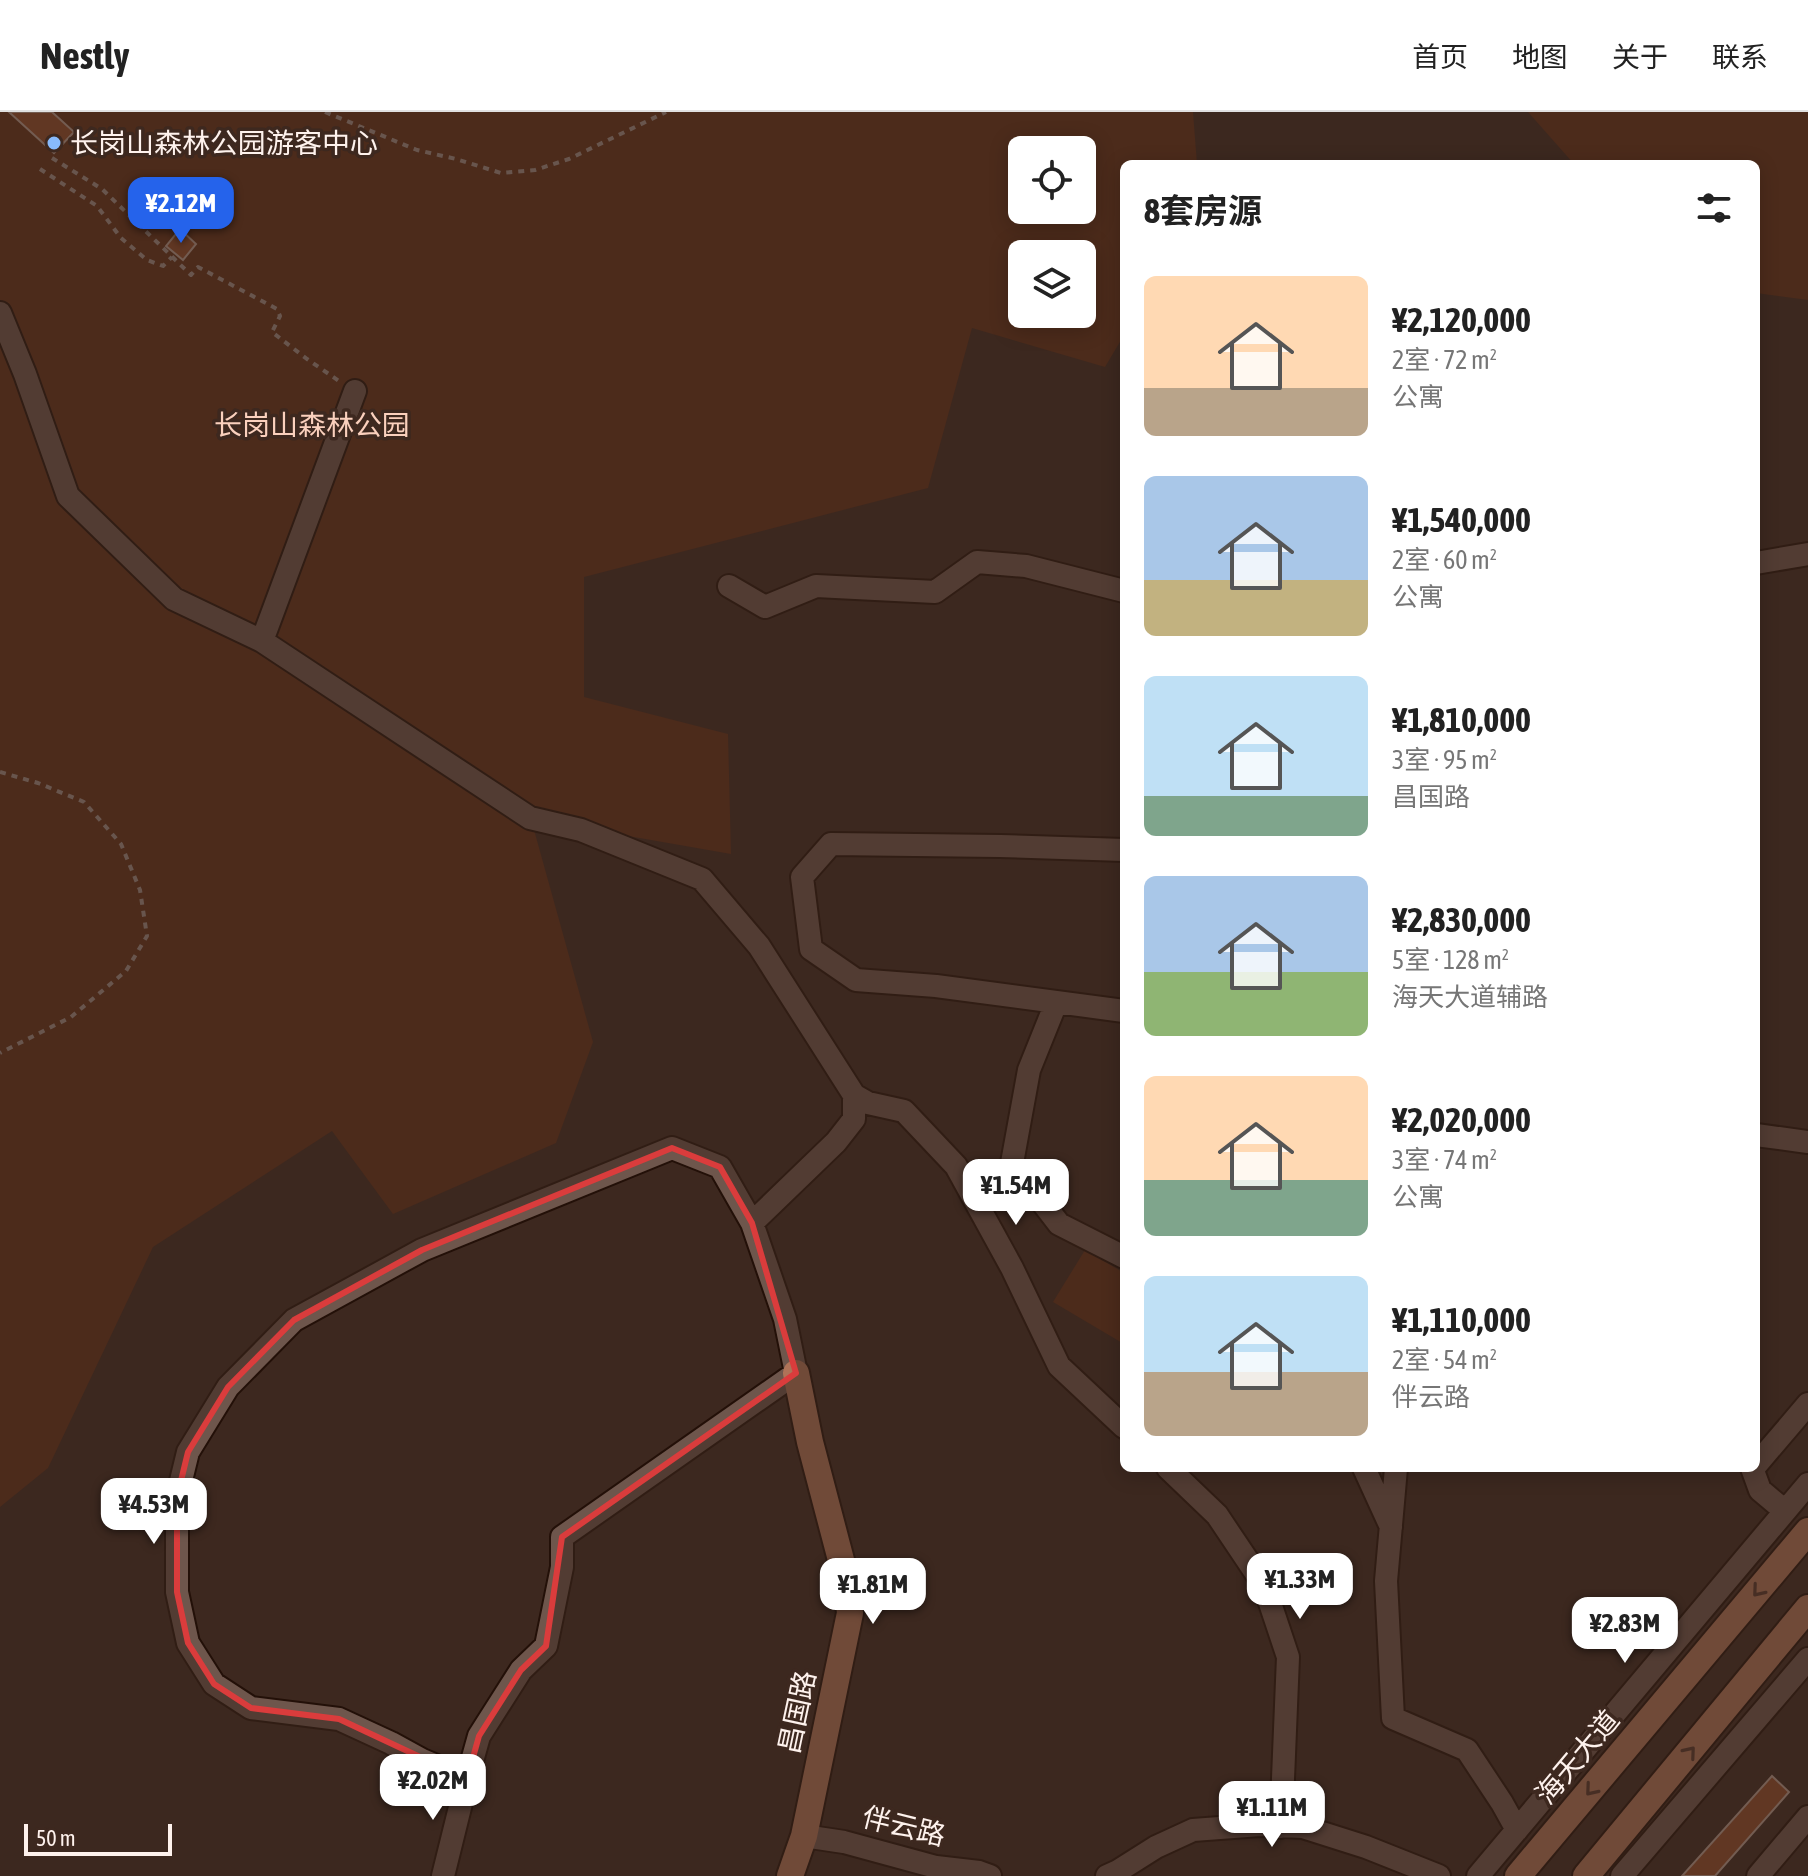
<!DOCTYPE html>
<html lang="zh">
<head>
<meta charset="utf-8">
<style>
	body { margin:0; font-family:"Asap Condensed","Noto Sans SC",sans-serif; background:#f6f6f6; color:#222; height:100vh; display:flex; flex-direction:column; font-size:30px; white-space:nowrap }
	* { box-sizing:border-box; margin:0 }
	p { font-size:26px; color:#767676 }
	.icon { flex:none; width:44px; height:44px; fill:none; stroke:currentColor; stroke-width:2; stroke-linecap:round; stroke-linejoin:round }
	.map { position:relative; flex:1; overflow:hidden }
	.side { position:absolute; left:1120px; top:48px; width:640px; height:1312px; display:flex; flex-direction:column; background:#fff; border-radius:12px; box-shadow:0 4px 20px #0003 }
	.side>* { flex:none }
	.buttons { position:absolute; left:1008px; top:24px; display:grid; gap:16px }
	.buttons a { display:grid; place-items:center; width:88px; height:88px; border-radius:12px; background:#fff; box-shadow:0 4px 20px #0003; font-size:40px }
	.scale { position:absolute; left:24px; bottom:20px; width:148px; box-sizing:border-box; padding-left:8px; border:4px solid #fef2ed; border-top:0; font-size:22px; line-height:28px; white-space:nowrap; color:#fef2ed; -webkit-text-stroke:6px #3d281f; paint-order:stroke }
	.price { position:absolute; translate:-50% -68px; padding:0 18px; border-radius:16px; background:#fff; color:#222; font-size:26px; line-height:52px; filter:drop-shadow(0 2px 4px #0008) }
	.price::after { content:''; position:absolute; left:50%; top:48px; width:24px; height:18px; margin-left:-12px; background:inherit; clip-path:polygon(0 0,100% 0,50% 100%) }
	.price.on { background:#2563eb; color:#fff }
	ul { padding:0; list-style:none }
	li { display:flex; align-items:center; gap:24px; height:200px; padding:0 24px }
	li span { display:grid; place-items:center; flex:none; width:224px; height:160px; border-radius:12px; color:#555 }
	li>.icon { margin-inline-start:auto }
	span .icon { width:96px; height:96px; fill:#fffc; stroke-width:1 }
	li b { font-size:34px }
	h2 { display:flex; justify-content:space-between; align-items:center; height:96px; padding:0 24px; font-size:34px }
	header { display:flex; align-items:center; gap:48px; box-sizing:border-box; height:112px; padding:0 40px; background:#fff; border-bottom:2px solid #e0e0e0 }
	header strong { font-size:38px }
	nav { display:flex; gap:44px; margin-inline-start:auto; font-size:28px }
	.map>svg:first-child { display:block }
</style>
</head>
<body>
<header>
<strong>Nestly</strong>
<nav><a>首页</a><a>地图</a><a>关于</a><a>联系</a></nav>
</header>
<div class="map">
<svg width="1808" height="1764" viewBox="0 0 1808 1764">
	<rect width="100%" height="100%" fill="#3d281f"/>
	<path fill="#5f2f18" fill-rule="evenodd" d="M 0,0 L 1193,0 L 1197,52 L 1124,52 L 1124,223 L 1105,255 L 972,216 L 928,376 L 584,465 L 584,585 L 728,622 L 731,742 L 531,707 L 593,930 L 556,1031 L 393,1102 L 332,1019 L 153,1135 L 48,1356 L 0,1395 ZM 1022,38 L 1082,38 L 1082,98 L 1022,98 ZM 1022,142 L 1082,142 L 1082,202 L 1022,202 Z
		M 1528,0 L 1808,0 L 1808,188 L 1756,181 L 1756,52 L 1574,52 Z
		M 1085,1138 L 1124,1161 L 1124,1232 L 1053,1190 Z"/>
	<path fill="#8f4a29" stroke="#b59b8f" stroke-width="2" d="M 9,0 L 52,0 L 74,20 L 54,41 Z
		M 180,117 L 196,132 L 183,148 L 166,134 Z
		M 1772,1664 L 1789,1680 L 1715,1764 L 1682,1764 Z"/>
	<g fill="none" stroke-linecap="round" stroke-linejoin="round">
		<g stroke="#231008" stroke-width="26">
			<path id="minor" d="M 0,201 L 25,262 L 68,384 L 174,487 L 262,529 L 530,706 L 581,718 L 702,767 L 759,834 L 854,983 L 854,1007 L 836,1030 L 752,1111
				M 1756,451 L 1808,442
				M 729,474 L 765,495 L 816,474 L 935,480 L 977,450 L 1026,454 L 1124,479
				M 262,529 L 355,279
				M 1124,738 L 1000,734 L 831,732 L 802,765 L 811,837 L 856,868 L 936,874 L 1124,899
				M 1056,891 L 1029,958 L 1012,1051 L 1059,1112 L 1124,1145
				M 854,983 L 868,991 L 904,999 L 956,1054 L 1012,1156 L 1059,1254 L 1124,1315
				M 1756,1023 L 1808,1030
				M 672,1036 L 720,1055 L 752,1111 L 785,1207 L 796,1261 L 562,1425 L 562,1455 L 546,1534 L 521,1558 L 479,1624 L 467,1667 L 422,1648 L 391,1631 L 339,1607 L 251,1596 L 214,1572 L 188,1531 L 177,1480 L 177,1385 L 188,1340 L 228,1275 L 294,1208 L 422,1138 Z
				M 1756,1353 L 1808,1292
				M 1168,1356 L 1217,1403 L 1264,1473 L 1288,1545 L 1281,1715
				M 1364,1356 L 1391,1415
				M 1396,1356 L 1386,1469 L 1393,1606 L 1467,1638 L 1502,1691 L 1517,1718
				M 1752,1356 L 1760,1378 L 1785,1399
				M 804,1724 L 844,1730 L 936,1755 L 979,1760 L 990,1764
				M 443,1764 L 467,1667
				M 1107,1764 L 1118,1759 L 1156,1735 L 1193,1718 L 1260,1713 L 1303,1715 L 1366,1735 L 1439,1764
				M 1478,1764 L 1808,1372
				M 1622,1764 L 1808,1547
				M 1758,1764 L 1808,1705"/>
		</g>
		<g stroke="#231008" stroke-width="30">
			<path id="major" d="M 790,1764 L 804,1724 L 850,1501 L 846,1467 L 810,1330 L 796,1261
				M 1518,1764 L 1808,1419
				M 1586,1764 L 1808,1496"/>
		</g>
		<path stroke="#9e8d86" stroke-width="4" stroke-dasharray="6 6" stroke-linecap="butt" d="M 325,0 L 417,38 L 456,47 L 501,61 L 535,58 L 569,47 L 666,0
			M 52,46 L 102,77 L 191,163 L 198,155 L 277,197 L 280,204 L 272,220 L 307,247 L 339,269
			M 40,57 L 97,94 L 121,126 L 147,148 L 163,154 L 172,145
			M 0,660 L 38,671 L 84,690 L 121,732 L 140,778 L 147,824 L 126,859 L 71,905 L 0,941"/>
		<use href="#minor" stroke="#6e564c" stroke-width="22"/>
		<use href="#major" stroke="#af7358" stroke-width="26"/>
	</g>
	<defs><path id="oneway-chevron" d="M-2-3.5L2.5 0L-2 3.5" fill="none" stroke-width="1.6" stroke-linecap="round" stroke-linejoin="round" transform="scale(2)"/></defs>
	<g stroke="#54372a">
		<use href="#oneway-chevron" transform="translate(1758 1479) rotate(130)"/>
		<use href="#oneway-chevron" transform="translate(1690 1640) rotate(-50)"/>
		<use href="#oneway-chevron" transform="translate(1591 1678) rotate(130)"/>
	</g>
	<path d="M0 0H1808V1764H0ZM 672,1036 L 720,1055 L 752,1111 L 796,1261 L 562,1425 L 546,1534 L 521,1558 L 479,1624 L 467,1667 L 339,1607 L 251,1596 L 214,1572 L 188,1531 L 177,1480 L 177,1385 L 188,1340 L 228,1275 L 294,1208 L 422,1138 Z" fill="#3d281f" fill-opacity=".55" fill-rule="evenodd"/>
	<path fill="none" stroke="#da3c3c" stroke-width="6" stroke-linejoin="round" d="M 672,1036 L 720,1055 L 752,1111 L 796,1261 L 562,1425 L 546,1534 L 521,1558 L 479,1624 L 467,1667 L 339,1607 L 251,1596 L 214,1572 L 188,1531 L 177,1480 L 177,1385 L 188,1340 L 228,1275 L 294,1208 L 422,1138 Z"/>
	<circle fill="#88bafc" stroke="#3d281f" stroke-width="3" cx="54" cy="31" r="8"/>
	<g text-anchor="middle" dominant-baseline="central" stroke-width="7" stroke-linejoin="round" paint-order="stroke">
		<g font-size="28" fill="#fef2ed" stroke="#3d281f" text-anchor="start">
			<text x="70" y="31">长岗山森林公园游客中心</text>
		</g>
		<g font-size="28" fill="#fad0bd" stroke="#3d281f">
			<text x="312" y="313">长岗山森林公园</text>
		</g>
		<g font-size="28" fill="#fef2ed" stroke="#3d281f">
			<text transform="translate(797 1600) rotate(-78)">昌国路</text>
			<text transform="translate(1577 1645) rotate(-50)">海天大道</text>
			<text transform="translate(904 1714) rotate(14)">伴云路</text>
		</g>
	</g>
</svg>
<div class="buttons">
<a><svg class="icon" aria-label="locate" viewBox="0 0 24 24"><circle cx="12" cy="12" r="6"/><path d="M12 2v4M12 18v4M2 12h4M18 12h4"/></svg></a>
<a><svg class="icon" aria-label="layers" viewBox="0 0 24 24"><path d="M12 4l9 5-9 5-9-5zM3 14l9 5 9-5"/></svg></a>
</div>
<div class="scale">50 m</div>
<b class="price on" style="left:181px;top:133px">¥2.12M</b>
<b class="price" style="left:1016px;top:1115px">¥1.54M</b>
<b class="price" style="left:154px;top:1434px">¥4.53M</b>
<b class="price" style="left:1300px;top:1509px">¥1.33M</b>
<b class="price" style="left:873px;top:1514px">¥1.81M</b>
<b class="price" style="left:1625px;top:1553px">¥2.83M</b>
<b class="price" style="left:433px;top:1710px">¥2.02M</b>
<b class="price" style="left:1272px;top:1737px">¥1.11M</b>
<section class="side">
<h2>8套房源<svg class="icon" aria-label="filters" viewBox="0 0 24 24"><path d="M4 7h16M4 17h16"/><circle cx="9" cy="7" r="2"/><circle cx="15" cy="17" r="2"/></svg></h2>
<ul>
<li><span style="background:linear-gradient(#ffd9b3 70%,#b9a48a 0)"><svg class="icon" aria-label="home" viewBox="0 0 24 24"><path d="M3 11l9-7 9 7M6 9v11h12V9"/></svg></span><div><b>¥2,120,000</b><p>2室 · 72 m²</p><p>公寓</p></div></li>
<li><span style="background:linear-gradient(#a9c7e8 65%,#c2b280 0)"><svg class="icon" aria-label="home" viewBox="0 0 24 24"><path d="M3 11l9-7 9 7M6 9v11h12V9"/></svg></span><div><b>¥1,540,000</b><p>2室 · 60 m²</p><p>公寓</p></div></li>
<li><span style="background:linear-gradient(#bfe0f5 75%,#7fa58c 0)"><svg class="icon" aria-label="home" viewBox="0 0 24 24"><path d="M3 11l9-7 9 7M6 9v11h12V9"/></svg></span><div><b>¥1,810,000</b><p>3室 · 95 m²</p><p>昌国路</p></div></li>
<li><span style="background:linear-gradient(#a9c7e8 60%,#8fb573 0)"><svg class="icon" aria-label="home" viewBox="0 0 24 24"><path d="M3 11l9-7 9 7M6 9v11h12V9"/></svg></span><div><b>¥2,830,000</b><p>5室 · 128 m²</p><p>海天大道辅路</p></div></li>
<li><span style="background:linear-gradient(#ffd9b3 65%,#7fa58c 0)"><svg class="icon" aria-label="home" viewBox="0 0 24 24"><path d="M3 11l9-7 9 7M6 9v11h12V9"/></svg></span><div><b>¥2,020,000</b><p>3室 · 74 m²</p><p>公寓</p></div></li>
<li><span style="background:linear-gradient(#bfe0f5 60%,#b9a48a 0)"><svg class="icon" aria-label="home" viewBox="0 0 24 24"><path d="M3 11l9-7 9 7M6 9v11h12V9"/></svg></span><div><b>¥1,110,000</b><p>2室 · 54 m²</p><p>伴云路</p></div></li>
</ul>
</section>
</div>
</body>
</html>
